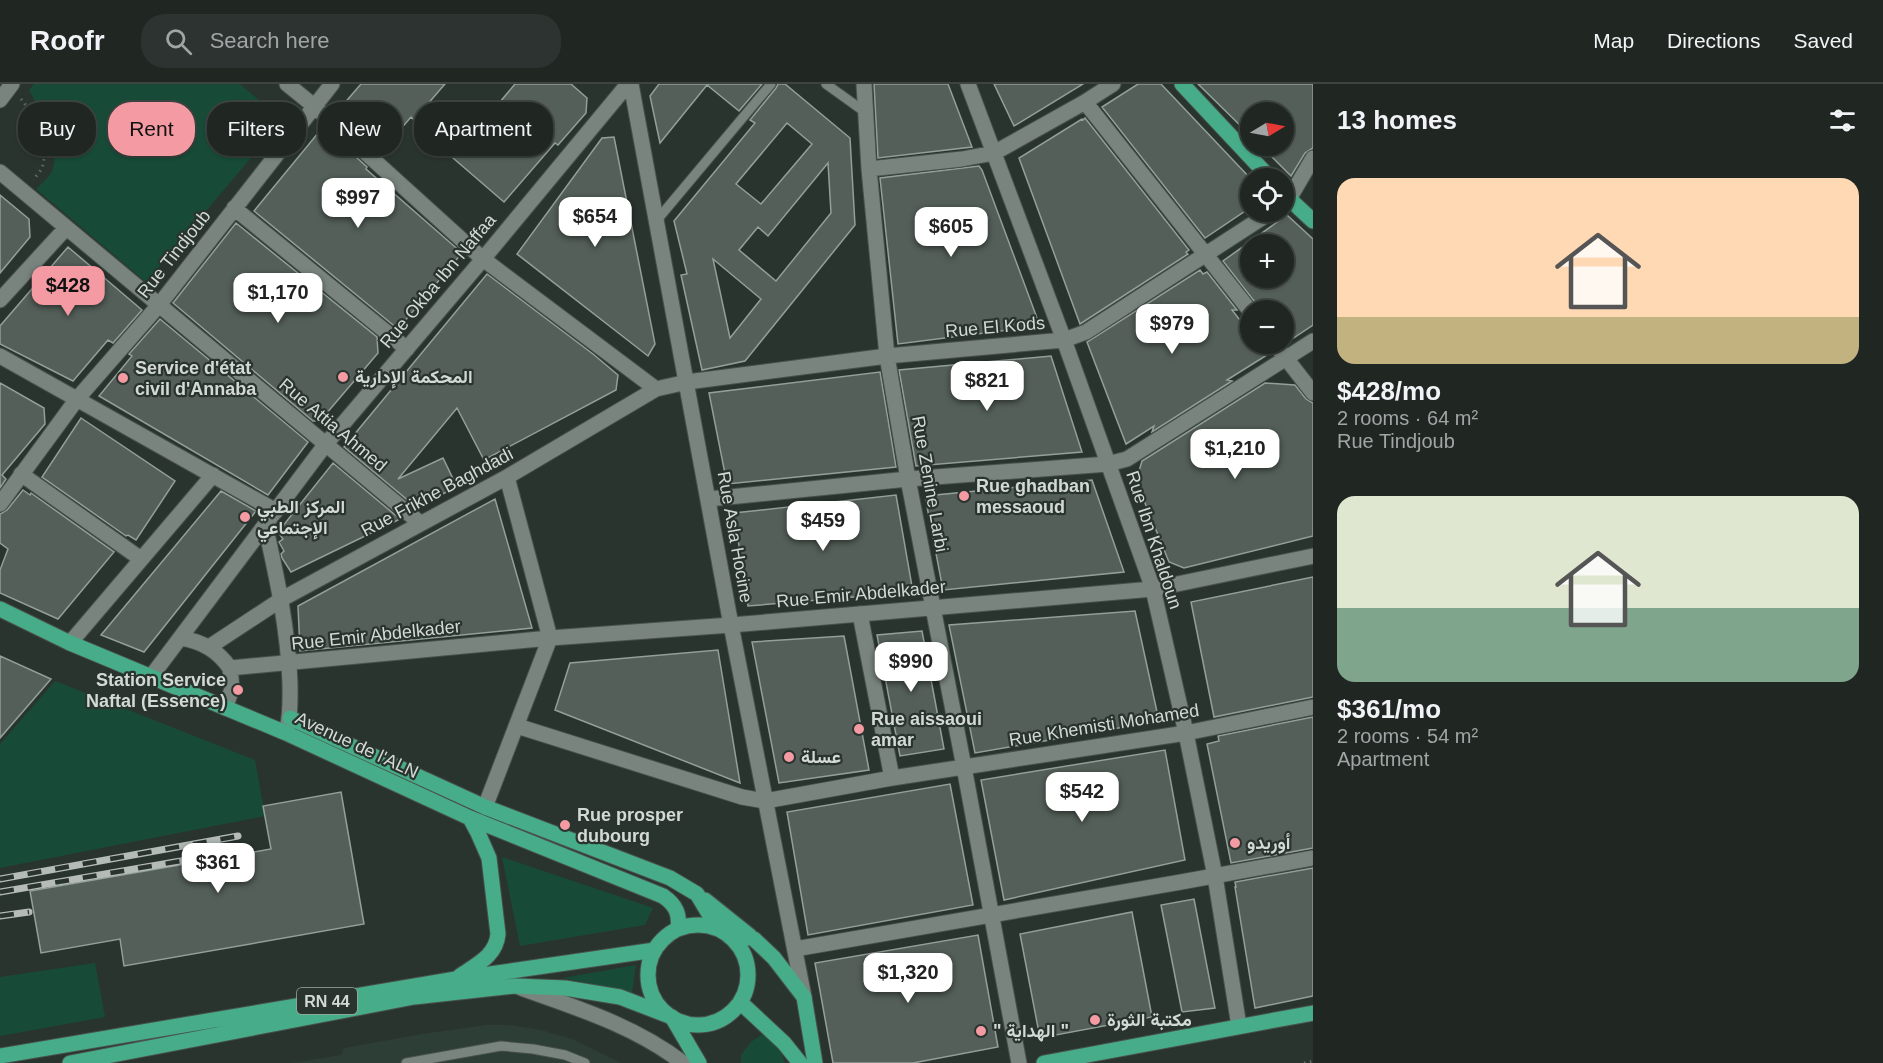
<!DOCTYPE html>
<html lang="en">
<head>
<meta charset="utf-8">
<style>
	body { margin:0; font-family:Helvetica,Vazirmatn,sans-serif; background:#2d3330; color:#f1f3f6; height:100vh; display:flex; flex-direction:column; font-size:22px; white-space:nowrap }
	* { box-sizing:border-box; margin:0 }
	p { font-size:20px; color:#a2a5a6 }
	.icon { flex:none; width:33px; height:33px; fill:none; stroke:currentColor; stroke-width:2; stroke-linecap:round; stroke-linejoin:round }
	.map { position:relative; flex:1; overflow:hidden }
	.side { display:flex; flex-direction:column; background:#202723; width:570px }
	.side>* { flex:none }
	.guide { position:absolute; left:18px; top:18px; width:570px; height:54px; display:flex; gap:12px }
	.needle { width:39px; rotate:80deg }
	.fabs { position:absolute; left:1240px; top:18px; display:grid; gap:12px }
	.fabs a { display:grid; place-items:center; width:54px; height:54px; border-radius:50%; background:#202723; box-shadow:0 2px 4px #0004,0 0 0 2px #3d4441; font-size:30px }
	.price { position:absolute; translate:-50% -51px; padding:0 14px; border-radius:12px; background:#fff; color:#222; font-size:20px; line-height:39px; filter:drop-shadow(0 2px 3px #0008) }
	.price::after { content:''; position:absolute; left:50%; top:36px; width:18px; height:14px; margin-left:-9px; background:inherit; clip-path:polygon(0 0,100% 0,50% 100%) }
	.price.selected { background:#f49aa2; color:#111 }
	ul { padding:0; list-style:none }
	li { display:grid; align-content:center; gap:12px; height:318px; padding:0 24px }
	li span { display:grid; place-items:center; height:186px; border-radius:18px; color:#555 }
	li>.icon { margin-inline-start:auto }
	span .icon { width:108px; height:108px; fill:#fffc; stroke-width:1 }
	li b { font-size:26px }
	h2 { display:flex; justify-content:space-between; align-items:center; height:72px; padding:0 24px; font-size:26px }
	.tag { padding:0 21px; border-radius:24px; background:#202723; box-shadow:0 2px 4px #0004,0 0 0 2px #3d4441; font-size:21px; line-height:54px }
	.tag.selected { background:#f49aa2; color:#111 }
	header { display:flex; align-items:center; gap:36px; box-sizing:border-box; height:84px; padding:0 30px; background:#202723; border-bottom:2px solid #3d4441 }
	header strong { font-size:28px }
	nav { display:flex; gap:33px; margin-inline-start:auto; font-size:21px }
	.search { width:420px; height:54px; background:#2d3330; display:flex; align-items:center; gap:15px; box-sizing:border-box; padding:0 21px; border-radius:24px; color:#a2a5a6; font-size:22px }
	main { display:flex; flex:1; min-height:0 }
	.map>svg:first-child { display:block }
</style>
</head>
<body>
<header>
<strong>Roofr</strong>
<div class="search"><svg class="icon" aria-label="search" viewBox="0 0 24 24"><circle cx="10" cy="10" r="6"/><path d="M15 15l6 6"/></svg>Search here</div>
<nav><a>Map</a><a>Directions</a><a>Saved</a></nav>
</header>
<main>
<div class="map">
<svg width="1313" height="979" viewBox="0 0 1313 979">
	<rect width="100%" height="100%" fill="#2a342f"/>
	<path fill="#2d3e36" d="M 486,941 L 508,941 L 541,946 L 572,955 L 621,979 L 292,979 L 341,971 L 344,964 L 422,950 Z"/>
	<path fill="#174b37" d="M 34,0 L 240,0 L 283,36 L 146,198 L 36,105 C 41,100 49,93 52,87 C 62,63 40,26 29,6 Z
		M 55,597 L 255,676 L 265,732 L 0,784 L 0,660 Z
		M 502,773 L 653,824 L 645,841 L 520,862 Z
		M 95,879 L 105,933 L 0,952 L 0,893 Z
		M 636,881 L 632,909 L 563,894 Z
		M 763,950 L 777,956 L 785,979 L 741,979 L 741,971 L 751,958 Z"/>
	<path fill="#545f59" stroke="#939f99" stroke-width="1.5" fill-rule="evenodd" d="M 361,0 L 445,0 L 414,36 L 411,33 L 380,69 L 336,29 Z
		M 515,0 L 571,0 L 587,14 L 586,29 L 558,61 L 555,59 L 504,118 L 453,74 Z
		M 659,0 L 762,0 L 739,27 L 707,1 L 660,59 L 650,12 Z
		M 778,0 L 785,0 L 850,54 L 855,141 L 745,277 L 702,286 L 681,191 L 687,190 L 674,137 L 755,39 L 750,36 L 776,4 ZM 787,39 L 812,60 L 761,120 L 736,100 ZM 828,79 L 831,129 L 776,197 L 739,166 L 758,143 L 768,152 ZM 713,175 L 761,215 L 730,254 Z
		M 874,0 L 948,0 L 972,63 L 878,74 Z
		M 994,0 L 1083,0 L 1014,42 Z
		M 1138,0 L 1161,0 L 1251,95 L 1251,123 L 1205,154 L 1102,23 Z
		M 1198,0 L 1313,0 L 1313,64 L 1305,69 L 1291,92 L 1261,62 L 1284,62 L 1284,28 L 1251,28 L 1251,52 Z
		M 1085,34 L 1189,166 L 1186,168 L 1188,170 L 1080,240 L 1019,74 L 1082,35 L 1083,36 Z
		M 323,43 L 367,83 L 366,85 L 462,169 L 398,245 L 254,127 Z
		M 614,53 L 655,260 L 648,272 L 517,170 L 602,54 Z
		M 979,82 L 982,86 L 1040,242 L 898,260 L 880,94 Z
		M 0,111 L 29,135 L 30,153 L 0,189 Z
		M 1287,131 L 1313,155 L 1313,241 L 1286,259 L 1284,256 L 1284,226 L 1261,226 L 1223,177 ZM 1251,160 L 1284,160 L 1284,194 L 1251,194 Z
		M 236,139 L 377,253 L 378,269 L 320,337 L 313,337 L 173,219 Z
		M 68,163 L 142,226 L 113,259 L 108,256 L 73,297 L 0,260 L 0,242 Z
		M 1200,186 L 1203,190 L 1207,188 L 1237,226 L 1232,226 L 1251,250 L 1251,260 L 1258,260 L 1267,271 L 1227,296 L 1232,297 L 1152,348 L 1154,342 L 1126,360 L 1087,258 Z
		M 487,190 L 593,270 L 618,291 L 616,306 L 484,376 L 457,324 L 398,395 L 443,374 L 457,403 L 416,423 L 344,363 Z
		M 160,235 L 308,358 L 268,411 L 99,312 L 132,272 L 129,270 Z
		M 1051,272 L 1082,368 L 916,382 L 899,286 Z
		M 880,288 L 896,383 L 727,400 L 709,309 Z
		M 0,299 L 44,324 L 45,340 L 2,391 L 6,395 L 0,404 Z
		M 1265,299 L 1295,301 L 1306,315 L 1313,319 L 1313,452 L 1184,484 L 1169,478 L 1136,397 L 1142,377 Z
		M 81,334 L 175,397 L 136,456 L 128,451 L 126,452 L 42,393 Z
		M 333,379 L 400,435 L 291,488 L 282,474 L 281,470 L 284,467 L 279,458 L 283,455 L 278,448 Z
		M 1092,396 L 1124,488 L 943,506 L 925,412 Z
		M 23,406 L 30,411 L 31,409 L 114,468 L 58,535 L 0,509 L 0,486 L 8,465 L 0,459 L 0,430 L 7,426 Z
		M 221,407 L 256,427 L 144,568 L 101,551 Z
		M 896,411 L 913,508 L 748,522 L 734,429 Z
		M 495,415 L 532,544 L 300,567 L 298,522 Z
		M 1313,493 L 1313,613 L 1214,633 L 1191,518 Z
		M 1135,527 L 1159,637 L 975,669 L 949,541 Z
		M 922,547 L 944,665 L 900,672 L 877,551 Z
		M 844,552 L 869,686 L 779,699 L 752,558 Z
		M 718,566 L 740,699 L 555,626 L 570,579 Z
		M 0,572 L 51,595 L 0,654 Z
		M 1313,633 L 1313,764 L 1231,779 L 1207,660 L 1219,657 L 1218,652 Z
		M 1165,666 L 1185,776 L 1004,816 L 981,696 Z
		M 950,700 L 973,821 L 808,851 L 787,728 Z
		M 341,708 L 364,840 L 124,882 L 120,855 L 41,869 L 30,807 L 271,765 L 263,722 Z
		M 1313,784 L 1313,912 L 1255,924 L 1235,803 L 1236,803 L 1235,798 Z
		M 1194,815 L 1215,924 L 1182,928 L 1161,821 Z
		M 1132,828 L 1152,933 L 1040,954 L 1020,850 Z
		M 978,851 L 998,963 L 913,979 L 833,979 L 815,879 Z"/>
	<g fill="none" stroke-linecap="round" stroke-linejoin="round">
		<g stroke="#48514c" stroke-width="11">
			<path id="lane" d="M 826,0 L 865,28
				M 657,136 L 771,0
				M 406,979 L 501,962 L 533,965 L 565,971 L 585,979"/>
		</g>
		<g stroke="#48514c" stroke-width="17">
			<path id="street" d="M 287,0 L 314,22 L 483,175 L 656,305
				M 631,0 L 731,541 L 804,913
				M 864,0 L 869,85 L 887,272 L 908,395 L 964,683 L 1019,979
				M 968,0 L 1064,256 L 1153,505 L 1186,649 L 1215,792 L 1239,942
				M 0,16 L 12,0
				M 1085,18 L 1251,228
				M 869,85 L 962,75 L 994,69 L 1085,18 L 1113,0
				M 0,88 L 420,439
				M 1284,119 L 1289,115 L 1313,74
				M 234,124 L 407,265
				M 0,216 L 66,144
				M 1275,260 L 1313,309
				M 0,272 L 276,427
				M 21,390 L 141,475
				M 709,415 L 908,395 L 1108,380 L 1127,375 L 1313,257
				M 0,420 L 77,315 L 159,221 L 332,0
				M 265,441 C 277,493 288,545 290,599 C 290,615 291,630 287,645
				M 860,530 L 892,694
				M 181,554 C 203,558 217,566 230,584
				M 70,559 L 213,391
				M 209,563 L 282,515 L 507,393 L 656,305 L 687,298 L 887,272 L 1064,256 L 1086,248 L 1271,128
				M 150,594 L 325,361 L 483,175 L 628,0
				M 517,642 L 742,713 L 765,717 L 892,694 L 1186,649 L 1313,623
				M 485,723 L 550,554 L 507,393
				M 795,865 L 1181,798 L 1313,774"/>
		</g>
		<g stroke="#48514c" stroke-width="17">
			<path id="secondary" d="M 225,624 L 232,605 L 230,584 L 550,554 L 731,541 L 1153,505 L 1313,472
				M 521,904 C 577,924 635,942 683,979"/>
		</g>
		<g stroke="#48514c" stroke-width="17">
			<path id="primary" d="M 1182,0 L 1270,94
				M 1284,110 L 1313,137
				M 0,525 L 70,559 L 286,649 L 470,734 L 663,812 C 676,821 680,830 678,845
				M 290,634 L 485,723 L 670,794 L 697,810 L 718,845
				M 705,816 L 750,852
				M648 891a50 50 0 1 1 100 0a50 50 0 1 1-100 0Z
				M 727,849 L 754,855 L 774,874 L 804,913 L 815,979
				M 460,892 C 477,880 496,872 498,850 L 489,774 L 478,749 L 470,734
				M 740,918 L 784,959 L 800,979
				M 0,972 L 456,895 L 655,866
				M 70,979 L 414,913 L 515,902 L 565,904 L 620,913 L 672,933 L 699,979
				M 1044,979 L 1313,929"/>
		</g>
		<path stroke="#606965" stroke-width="3" stroke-dasharray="1.5 4.5" stroke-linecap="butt" d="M 21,15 C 36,34 50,59 42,84 C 40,88 36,92 33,96
			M 1304,979 L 1313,977"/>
		<use href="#lane" stroke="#79847f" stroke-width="9"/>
		<use href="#street" stroke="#79847f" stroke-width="15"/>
		<use href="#secondary" stroke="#79847f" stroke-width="15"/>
		<use href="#primary" stroke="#47ac89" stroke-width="15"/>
		<g stroke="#b5bcb8" stroke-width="7">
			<path id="rail" d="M 0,795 L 238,752
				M 0,808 L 239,767
				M 0,832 L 29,828"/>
		</g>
		<use href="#rail" stroke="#2a342f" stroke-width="4.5" stroke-dasharray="14" stroke-linecap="butt"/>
	</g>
	<g fill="#f49aa2" stroke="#2a342f" stroke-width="2">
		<circle cx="343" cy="293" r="6"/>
		<circle cx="123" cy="294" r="6"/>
		<circle cx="964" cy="412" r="6"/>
		<circle cx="245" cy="433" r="6"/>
		<circle cx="238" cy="606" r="6"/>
		<circle cx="859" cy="645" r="6"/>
		<circle cx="789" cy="673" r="6"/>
		<circle cx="565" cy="741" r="6"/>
		<circle cx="1235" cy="759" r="6"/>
		<circle cx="1095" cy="936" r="6"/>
		<circle cx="981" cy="947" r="6"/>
	</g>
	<g text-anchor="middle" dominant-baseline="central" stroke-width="4.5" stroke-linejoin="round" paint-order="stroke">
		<rect fill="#2a342f" stroke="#a0a8a4" stroke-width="1.5" x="297" y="904" width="60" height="26" rx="4.5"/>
		<g font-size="16" font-weight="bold" fill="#d3dad6">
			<text x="327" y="917">RN 44</text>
		</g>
		<g font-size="18" fill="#d3dad6" stroke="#2a342f">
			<text transform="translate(174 170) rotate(-52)">Rue Tindjoub</text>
			<text transform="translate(438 197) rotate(-50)">Rue Okba Ibn Naffaa</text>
			<text transform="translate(995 243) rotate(-5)">Rue El Kods</text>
			<text transform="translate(333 341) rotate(40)">Rue Attia Ahmed</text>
			<text transform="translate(930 400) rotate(80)">Rue Zenine Larbi</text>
			<text transform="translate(437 408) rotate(-28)">Rue Frikhe Baghdadi</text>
			<text transform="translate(735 453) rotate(80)">Rue Asla Hocine</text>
			<text transform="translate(1154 456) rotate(72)">Rue Ibn Khaldoun</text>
			<text transform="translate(861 510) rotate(-5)">Rue Emir Abdelkader</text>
			<text transform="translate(376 551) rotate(-6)">Rue Emir Abdelkader</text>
			<text transform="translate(1104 641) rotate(-9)">Rue Khemisti Mohamed</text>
			<text transform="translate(357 661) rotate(25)">Avenue de l'ALN</text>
		</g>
		<g font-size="18" font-weight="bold" fill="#d3dad6" stroke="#2a342f" text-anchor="start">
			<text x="135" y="284">Service d'état<tspan x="135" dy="21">civil d'Annaba</tspan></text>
			<text x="355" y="293">المحكمة الإدارية</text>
			<text x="976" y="402">Rue ghadban<tspan x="976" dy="21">messaoud</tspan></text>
			<text x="257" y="423">المركز الطبي<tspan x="257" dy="21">الإجتماعي</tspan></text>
			<text x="226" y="596" text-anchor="end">Station Service<tspan x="226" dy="21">Naftal (Essence)</tspan></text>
			<text x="871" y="635">Rue aissaoui<tspan x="871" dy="21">amar</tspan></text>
			<text x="801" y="673">عسلة</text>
			<text x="577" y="731">Rue prosper<tspan x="577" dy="21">dubourg</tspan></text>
			<text x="1247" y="759">أوريدو</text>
			<text x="1107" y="936">مكتبة الثورة</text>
			<text x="993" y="947">" الهداية "</text>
		</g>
	</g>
</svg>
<div class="fabs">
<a><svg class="needle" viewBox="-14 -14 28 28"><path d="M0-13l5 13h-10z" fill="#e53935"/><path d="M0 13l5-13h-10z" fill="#a2a5a6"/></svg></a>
<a><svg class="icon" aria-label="locate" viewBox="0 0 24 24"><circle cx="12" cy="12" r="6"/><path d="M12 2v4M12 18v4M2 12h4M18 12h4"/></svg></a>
<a>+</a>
<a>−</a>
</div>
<b class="price" style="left:358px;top:145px">$997</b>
<b class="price" style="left:595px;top:164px">$654</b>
<b class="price" style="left:951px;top:174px">$605</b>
<b class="price selected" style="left:68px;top:233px">$428</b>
<b class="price" style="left:278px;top:240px">$1,170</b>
<b class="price" style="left:1172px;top:271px">$979</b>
<b class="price" style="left:987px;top:328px">$821</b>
<b class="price" style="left:1235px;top:396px">$1,210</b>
<b class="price" style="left:823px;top:468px">$459</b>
<b class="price" style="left:911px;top:609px">$990</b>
<b class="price" style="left:1082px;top:739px">$542</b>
<b class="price" style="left:218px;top:810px">$361</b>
<b class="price" style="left:908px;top:920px">$1,320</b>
<div class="guide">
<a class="tag">Buy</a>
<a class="tag selected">Rent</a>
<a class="tag">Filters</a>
<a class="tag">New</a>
<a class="tag">Apartment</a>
</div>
</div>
<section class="side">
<h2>13 homes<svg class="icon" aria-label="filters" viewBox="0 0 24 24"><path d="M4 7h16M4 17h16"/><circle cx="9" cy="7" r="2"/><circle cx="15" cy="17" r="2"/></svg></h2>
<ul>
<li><span style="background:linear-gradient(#ffd9b3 75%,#c2b280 0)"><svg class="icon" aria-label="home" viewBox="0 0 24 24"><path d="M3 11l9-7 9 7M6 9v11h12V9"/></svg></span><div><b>$428/mo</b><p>2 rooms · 64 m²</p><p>Rue Tindjoub</p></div></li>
<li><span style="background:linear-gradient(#dfe7d0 60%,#7fa58c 0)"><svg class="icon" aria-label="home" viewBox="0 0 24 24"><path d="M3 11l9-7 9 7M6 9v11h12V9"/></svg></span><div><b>$361/mo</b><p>2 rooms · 54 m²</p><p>Apartment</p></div></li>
</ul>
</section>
</main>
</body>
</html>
